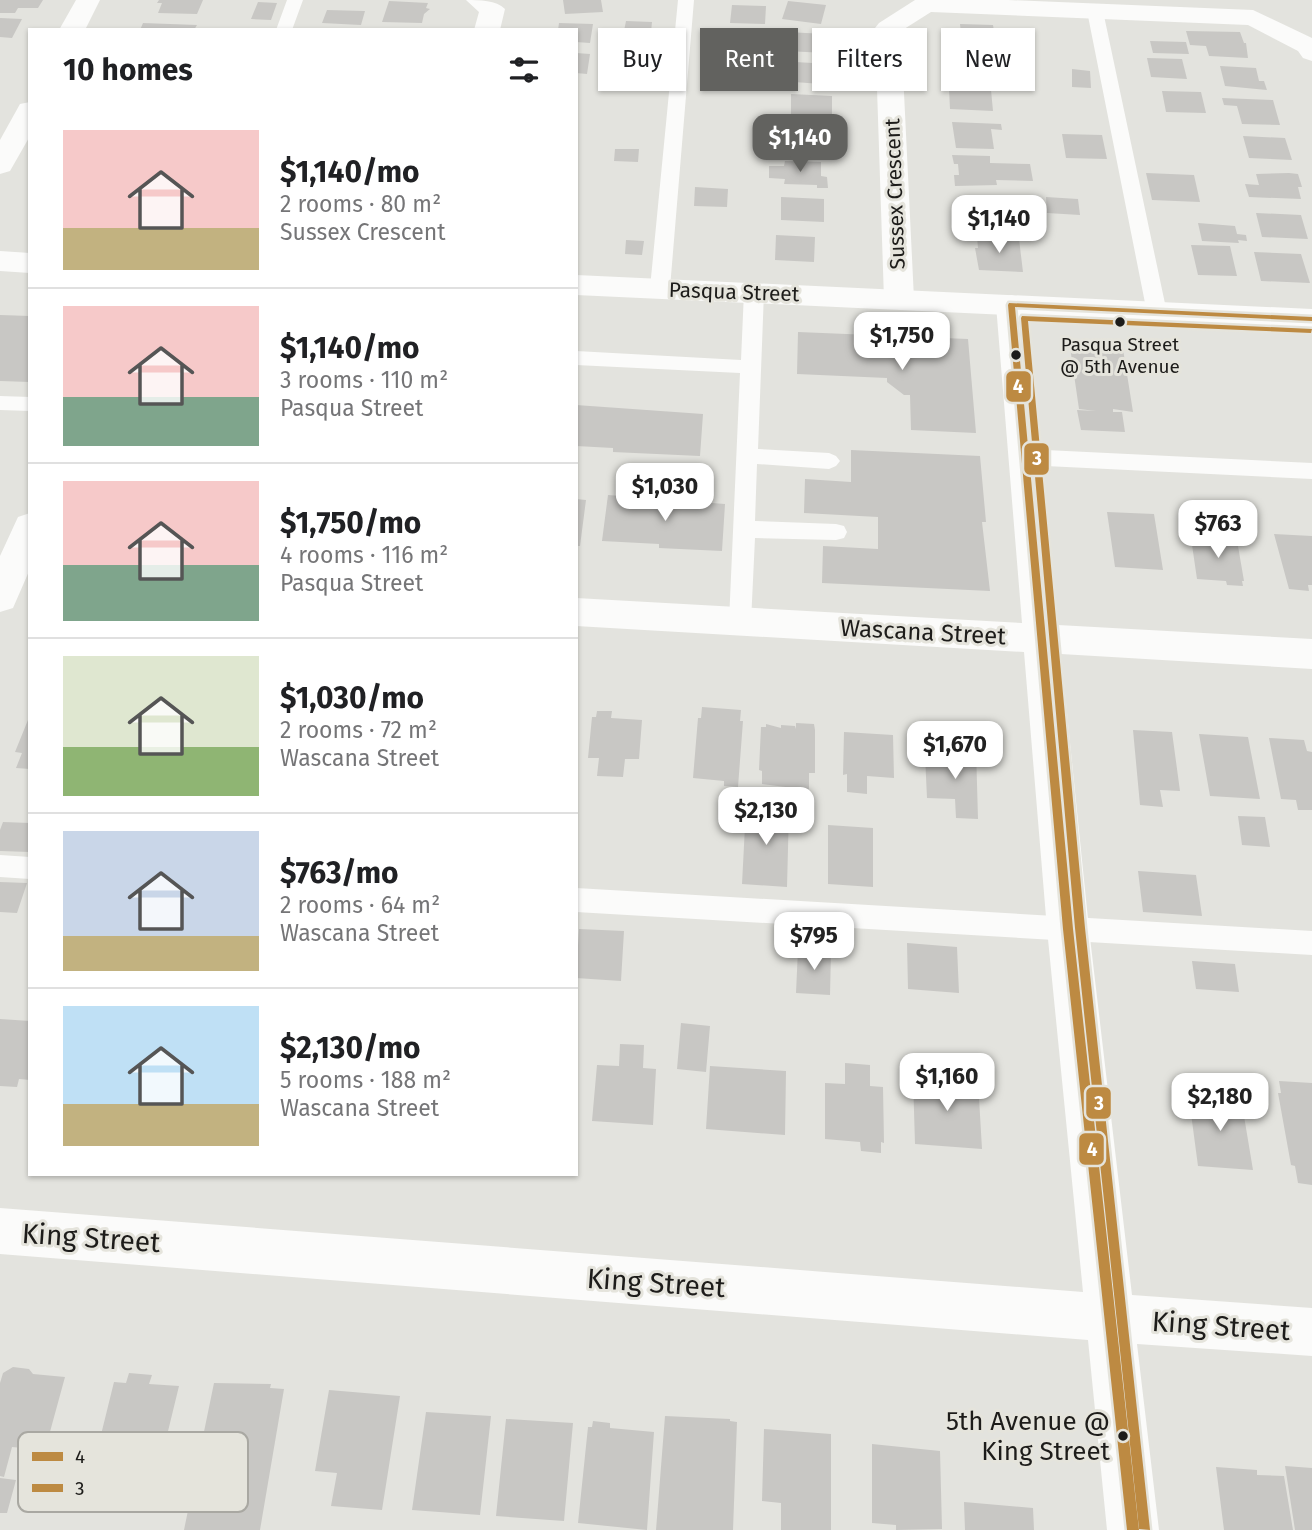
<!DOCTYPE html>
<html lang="en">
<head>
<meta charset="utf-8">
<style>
	body { margin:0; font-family:"Fira Sans",sans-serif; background:#f6f6f6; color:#202124; height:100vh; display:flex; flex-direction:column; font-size:26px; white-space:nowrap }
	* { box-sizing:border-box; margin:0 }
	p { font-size:23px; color:#757577 }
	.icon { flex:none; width:38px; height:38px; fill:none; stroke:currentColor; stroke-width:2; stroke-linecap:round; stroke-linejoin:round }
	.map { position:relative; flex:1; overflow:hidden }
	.details { position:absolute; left:28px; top:28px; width:550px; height:1148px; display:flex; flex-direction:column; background:#fff; border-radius:0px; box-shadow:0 2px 5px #0004 }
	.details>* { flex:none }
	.banner { position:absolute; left:598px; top:28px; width:607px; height:63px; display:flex; gap:14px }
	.price { position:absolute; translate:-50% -60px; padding:0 16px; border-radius:14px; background:#fff; color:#222; font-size:23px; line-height:46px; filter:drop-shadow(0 2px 4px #0008) }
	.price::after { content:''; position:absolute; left:50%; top:42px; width:21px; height:16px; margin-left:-10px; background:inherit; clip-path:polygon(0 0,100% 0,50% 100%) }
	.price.current { background:#62625f; color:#fff }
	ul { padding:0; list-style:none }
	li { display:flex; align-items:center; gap:21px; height:175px; padding:0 35px }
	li+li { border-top:2px solid #e0e0e0 }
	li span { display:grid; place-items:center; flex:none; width:196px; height:140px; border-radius:0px; color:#555 }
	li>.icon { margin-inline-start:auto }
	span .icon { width:84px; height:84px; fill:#fffc; stroke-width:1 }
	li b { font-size:30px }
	h2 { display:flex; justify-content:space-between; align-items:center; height:84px; padding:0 35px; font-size:30px }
	.pill { padding:0 24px; border-radius:0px; background:#fff; box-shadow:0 2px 5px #0004; font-size:24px; line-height:63px }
	.pill.current { background:#62625f; color:#fff }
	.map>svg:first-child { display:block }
</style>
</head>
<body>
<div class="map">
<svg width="1312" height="1530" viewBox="0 0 1312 1530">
	<rect width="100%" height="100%" fill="#e3e3de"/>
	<path fill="#c8c7c4" d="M 0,0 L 43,0 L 38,8 L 18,8 L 15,13 L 0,13 Z
		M 159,0 L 203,0 L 197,14 L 158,13 L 162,3 L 157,3 Z
		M 563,0 L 601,0 L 603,12 L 565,14 Z
		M 389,1 L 428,3 L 426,8 L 430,9 L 424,14 L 422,23 L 382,22 Z
		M 788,1 L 826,5 L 821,24 L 782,19 Z
		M 258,2 L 277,3 L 271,20 L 251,19 Z
		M 732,5 L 766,6 L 765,24 L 730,23 Z
		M 327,10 L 365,11 L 361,25 L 322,23 Z
		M 0,18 L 22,19 L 12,38 L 0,37 Z
		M 626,21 L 652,22 L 651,32 L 624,31 Z
		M 143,23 L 197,25 L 194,30 L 140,30 Z
		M 559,23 L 593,24 L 590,43 L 576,42 L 576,30 L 558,30 Z
		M 960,24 L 993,25 L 996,44 L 962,43 Z
		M 1186,31 L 1240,32 L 1244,43 L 1246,43 L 1248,58 L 1209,56 L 1206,46 L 1190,45 Z
		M 786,32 L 826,34 L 826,53 L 786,51 Z
		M 730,36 L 765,37 L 766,53 L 730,53 Z
		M 1150,41 L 1186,42 L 1189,54 L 1153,53 Z
		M 576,53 L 590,54 L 587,74 L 576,73 Z
		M 956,56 L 990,57 L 992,77 L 957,76 Z
		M 1147,58 L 1182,59 L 1187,79 L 1151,77 Z
		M 795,62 L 830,64 L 830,77 L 835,77 L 835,85 L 794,82 Z
		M 1220,66 L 1256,68 L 1259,81 L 1264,81 L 1267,90 L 1225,86 Z
		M 1072,69 L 1090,71 L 1091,88 L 1072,87 Z
		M 949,89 L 991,90 L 993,111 L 950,109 Z
		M 1162,91 L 1201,92 L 1206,113 L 1166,112 Z
		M 791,94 L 832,96 L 832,116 L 791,114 Z
		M 1222,98 L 1273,100 L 1280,125 L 1242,124 L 1237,106 L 1224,105 Z
		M 952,122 L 1001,124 L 1002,130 L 991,129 L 994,149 L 956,148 Z
		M 777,124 L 831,126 L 836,143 L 832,143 L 832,152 L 790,150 L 791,131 L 777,130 Z
		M 1062,134 L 1102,135 L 1107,159 L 1066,158 Z
		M 1243,136 L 1285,138 L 1292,160 L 1249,158 Z
		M 615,149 L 639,149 L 638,162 L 614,161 Z
		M 952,155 L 990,156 L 990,163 L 1030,164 L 1033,181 L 996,180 L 997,185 L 955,186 L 954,175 L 959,175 L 958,164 L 954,164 Z
		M 785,161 L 821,162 L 821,176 L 827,177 L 828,188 L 817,188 L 817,185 L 784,184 L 785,179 L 769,178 L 769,166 L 784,166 Z
		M 1146,173 L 1194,175 L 1200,202 L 1152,200 Z
		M 1289,173 L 1298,174 L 1302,187 L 1298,187 L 1301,199 L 1249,197 L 1245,184 L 1259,185 L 1256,174 Z
		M 695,187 L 728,189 L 727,207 L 694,206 Z
		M 781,197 L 824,199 L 824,222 L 781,220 Z
		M 1046,197 L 1078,199 L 1080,215 L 1047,213 Z
		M 965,200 L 1009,203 L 1011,227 L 967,224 Z
		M 1256,213 L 1301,215 L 1308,239 L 1262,237 Z
		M 1198,223 L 1235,226 L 1237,234 L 1246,235 L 1247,241 L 1238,240 L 1239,243 L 1202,241 Z
		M 776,235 L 815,237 L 814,262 L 775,260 Z
		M 977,237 L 1019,239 L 1023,272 L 979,270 L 975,248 L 978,248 Z
		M 626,240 L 644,241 L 642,255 L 625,254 Z
		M 1191,245 L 1230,246 L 1237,276 L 1198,275 Z
		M 1254,252 L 1301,254 L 1310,283 L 1261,281 Z
		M 0,315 L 30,316 L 30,382 L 0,381 Z
		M 798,332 L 968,339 L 976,433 L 911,430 L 910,395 L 904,395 L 887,382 L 887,378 L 797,374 Z
		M 1070,347 L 1123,349 L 1133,412 L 1113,409 L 1113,412 L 1122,412 L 1125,432 L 1081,430 L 1077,410 L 1096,411 L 1079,409 Z
		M 576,405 L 703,414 L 700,456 L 613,452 L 613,448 L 576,446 Z
		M 851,450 L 980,456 L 986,522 L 982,522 L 990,591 L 822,583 L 823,546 L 878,549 L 878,517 L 804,513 L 805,479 L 851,482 Z
		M 608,495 L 725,504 L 722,551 L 659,548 L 659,544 L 602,541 Z
		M 576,499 L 586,500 L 580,546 L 576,546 Z
		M 1107,512 L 1154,514 L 1163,570 L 1115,567 Z
		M 1205,531 L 1226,532 L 1228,546 L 1238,546 L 1244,581 L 1242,581 L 1243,586 L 1227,585 L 1226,581 L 1197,579 L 1192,545 L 1208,545 Z
		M 1274,534 L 1312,536 L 1312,585 L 1308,585 L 1309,591 L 1289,589 Z
		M 702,707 L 741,710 L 740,721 L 743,721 L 738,787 L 724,786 L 724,781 L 693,778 L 698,718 L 701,718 Z
		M 597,711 L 612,711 L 611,718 L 642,720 L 639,759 L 625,759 L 623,777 L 597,776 L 599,758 L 588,758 L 592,717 L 596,717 Z
		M 30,715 L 30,769 L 16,768 L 22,753 L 15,752 Z
		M 796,723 L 814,724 L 815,730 L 815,773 L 809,773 L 809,790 L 762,784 L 762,771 L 759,770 L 761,727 L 766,727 L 766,724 L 781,728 L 781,725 L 795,726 L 796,729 Z
		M 1133,730 L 1172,732 L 1180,791 L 1160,790 L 1163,807 L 1140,805 Z
		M 844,732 L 893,735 L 894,778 L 867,776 L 867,794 L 847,792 L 847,774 L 843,775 Z
		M 1199,734 L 1248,737 L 1260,799 L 1210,796 Z
		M 1269,738 L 1304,740 L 1307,751 L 1312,752 L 1312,810 L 1298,810 L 1296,800 L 1281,799 Z
		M 956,748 L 976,749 L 978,819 L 956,818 L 955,799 L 927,798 L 925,755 L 957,756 Z
		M 746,807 L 789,810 L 787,887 L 742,884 Z
		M 1238,816 L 1265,817 L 1270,847 L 1242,845 Z
		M 3,822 L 30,823 L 30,852 L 0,851 L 0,830 Z
		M 828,825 L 873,828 L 873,887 L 828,884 Z
		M 1138,871 L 1196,875 L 1202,916 L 1143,912 Z
		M 0,882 L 27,883 L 17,913 L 0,912 Z
		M 579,929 L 624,931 L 621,981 L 576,978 Z
		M 907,943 L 957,947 L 959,993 L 908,989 Z
		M 798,949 L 831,952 L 830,995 L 796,993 Z
		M 1192,961 L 1235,964 L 1239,992 L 1196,989 Z
		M 0,1019 L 30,1021 L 30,1080 L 19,1079 L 17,1087 L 0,1086 Z
		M 681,1023 L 710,1026 L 706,1072 L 677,1069 Z
		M 620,1044 L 644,1045 L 643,1068 L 656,1069 L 653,1125 L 592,1121 L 597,1065 L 619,1066 Z
		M 845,1063 L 870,1065 L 870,1086 L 883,1087 L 884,1143 L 881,1142 L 881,1153 L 861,1151 L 860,1142 L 825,1139 L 825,1083 L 845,1084 Z
		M 710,1066 L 786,1071 L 785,1135 L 706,1129 Z
		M 913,1077 L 978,1081 L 982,1149 L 915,1144 Z
		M 1279,1081 L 1312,1083 L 1312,1185 L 1298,1183 L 1295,1166 L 1291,1165 L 1278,1093 L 1281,1093 Z
		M 1199,1089 L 1229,1091 L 1232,1109 L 1243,1110 L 1253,1170 L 1198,1166 L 1190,1106 L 1202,1107 Z
		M 13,1367 L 29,1369 L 33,1374 L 65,1377 L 45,1450 L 12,1447 L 4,1477 L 0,1476 L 0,1383 L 3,1373 Z
		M 129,1373 L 152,1375 L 149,1384 L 179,1386 L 161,1460 L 184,1462 L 186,1455 L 199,1456 L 214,1383 L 271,1384 L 270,1388 L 284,1389 L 260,1530 L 184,1530 L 195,1476 L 180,1474 L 172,1508 L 146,1507 L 150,1491 L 101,1487 L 109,1456 L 96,1455 L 114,1382 L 126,1383 Z
		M 329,1390 L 400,1396 L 382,1510 L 331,1506 L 337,1473 L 315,1471 Z
		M 426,1412 L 491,1416 L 480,1515 L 412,1510 Z
		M 665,1416 L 730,1419 L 730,1421 L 737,1422 L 733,1530 L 656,1530 Z
		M 506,1419 L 573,1423 L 564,1521 L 496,1516 Z
		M 593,1421 L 610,1423 L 610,1428 L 654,1432 L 647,1530 L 578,1523 L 588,1427 L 592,1427 Z
		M 764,1429 L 831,1434 L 831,1530 L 781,1530 L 781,1503 L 762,1501 Z
		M 872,1444 L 940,1451 L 942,1529 L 896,1530 L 896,1525 L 872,1523 Z
		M 1285,1466 L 1312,1468 L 1312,1530 L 1295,1530 Z
		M 1216,1467 L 1257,1470 L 1257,1475 L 1284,1476 L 1293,1530 L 1224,1530 Z
		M 0,1478 L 16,1480 L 7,1513 L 0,1513 Z
		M 964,1502 L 1033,1508 L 1034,1530 L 965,1530 Z"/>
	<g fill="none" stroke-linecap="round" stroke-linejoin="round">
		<path fill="#fbfbfa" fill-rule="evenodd" d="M 287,0 L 303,0 L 292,30 L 276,30 Z
			M 678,0 L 694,0 L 670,288 L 667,292 L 653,292 L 650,288 Z
			M 1095,6 L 1103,11 L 1167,313 L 1164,318 L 1150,318 L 1147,313 L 1087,11 Z
			M 754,286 L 761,288 L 764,292 L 758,449 L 829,453 L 836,456 L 840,461 L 836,466 L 829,469 L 757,464 L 755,521 L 836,524 L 844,526 L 847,532 L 844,538 L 836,540 L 755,538 L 751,622 L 748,628 L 740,631 L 732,628 L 729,622 L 740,373 L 576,365 L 576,351 L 741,360 L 744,292 L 747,288 Z
			M 0,396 L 30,397 L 30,411 L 0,410 Z
			M 1025,449 L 1312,463 L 1312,479 L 1025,465 L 1018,462 L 1014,457 L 1018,452 Z
			M 0,855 L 30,857 L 30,879 L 0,877 Z
			M 576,888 L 1312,931 L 1312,955 L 576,912 Z"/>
		<path fill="#fbfbfa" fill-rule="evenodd" d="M 76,0 L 100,0 L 85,30 L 59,30 Z
			M 466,0 C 480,0 496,0 505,9 L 500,30 L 474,30 L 479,12 Z
			M 915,0 L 1008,0 L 1253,10 L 1312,38 L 1312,61 L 1303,58 L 1298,51 L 1248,25 L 931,12 L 901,31 L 914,299 L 910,306 L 899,309 L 888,306 L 884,299 L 875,28 L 879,23 Z
			M 30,102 L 30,136 L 10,171 L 0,174 L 0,140 L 20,104 Z
			M 1011,295 L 1022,298 L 1026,305 L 1058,625 L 1312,639 L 1312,669 L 1061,654 L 1089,929 L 1132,1295 L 1312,1308 L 1312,1356 L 1137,1344 L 1159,1530 L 1107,1530 L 1088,1340 L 0,1254 L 0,1208 L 1083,1292 L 1047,929 L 1024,652 L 576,626 L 576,598 L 1022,623 L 996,305 L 1000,298 Z
			M 30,513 L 30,569 L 13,608 L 0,612 L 0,556 L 18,517 Z"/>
		<path fill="#fbfbfa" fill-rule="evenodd" d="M 0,251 L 30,253 L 30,273 L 0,271 Z
			M 576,275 L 1312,309 L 1312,329 L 576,295 Z"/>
		<g stroke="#e5e4dc" stroke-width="5">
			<path id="bus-1" d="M 1009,303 L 1312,317 L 1312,321 L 1015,307 L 1073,929 L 1139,1530 L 1127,1530 L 1063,929 L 1008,305 Z"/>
		</g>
		<g stroke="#e5e4dc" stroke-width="5">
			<path id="bus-2" d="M 1022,316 L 1312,329 L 1311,333 L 1028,321 L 1085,928 L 1150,1530 L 1139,1529 L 1075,928 L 1021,318 Z"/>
		</g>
		<use href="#bus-1" fill="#bd8a42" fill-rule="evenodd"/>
		<use href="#bus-2" fill="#bd8a42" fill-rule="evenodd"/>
	</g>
	<g fill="#1d1c1a" stroke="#e5e4dc" stroke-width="2.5">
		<circle cx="1120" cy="322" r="6"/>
		<circle cx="1016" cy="355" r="6"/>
		<circle cx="1123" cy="1436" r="6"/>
	</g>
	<g text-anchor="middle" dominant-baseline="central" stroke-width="6" stroke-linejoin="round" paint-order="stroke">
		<g font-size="19" fill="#1d1c1a" stroke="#e5e4dc">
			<text x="1120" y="344">Pasqua Street<tspan x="1120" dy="22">@ 5th Avenue</tspan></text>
		</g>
		<g font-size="21" fill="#1d1c1a" stroke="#e5e4dc">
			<text transform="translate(895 194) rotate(-92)">Sussex Crescent</text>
			<text transform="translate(734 292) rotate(2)">Pasqua Street</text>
		</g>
		<g font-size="24" fill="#1d1c1a" stroke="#e5e4dc">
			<text transform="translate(923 632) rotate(3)">Wascana Street</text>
		</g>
		<g font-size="26" fill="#1d1c1a" stroke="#e5e4dc" text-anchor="end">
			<text x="1110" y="1421">5th Avenue @<tspan x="1110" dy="30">King Street</tspan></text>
		</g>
		<g font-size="28" fill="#1d1c1a" stroke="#e5e4dc">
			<text transform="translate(91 1238) rotate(4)">King Street</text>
			<text transform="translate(656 1283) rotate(4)">King Street</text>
			<text transform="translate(1221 1326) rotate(4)">King Street</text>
		</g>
	</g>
	<rect x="18" y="1432" width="230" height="80" rx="10" fill="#e5e4dc" stroke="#a9a8a2" stroke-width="2"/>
	<rect x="32" y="1452" width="31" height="9" fill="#bd8a42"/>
	<rect x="32" y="1484" width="31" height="8" fill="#bd8a42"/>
	<g font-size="19" fill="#1d1c1a">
		<text x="75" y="1463">4</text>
		<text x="75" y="1495">3</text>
	</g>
	<g stroke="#e5e4dc" stroke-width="2.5">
		<rect x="1005" y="370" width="27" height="33" rx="7" fill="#bd8a42"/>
		<rect x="1023" y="442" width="27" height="34" rx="7" fill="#bd8a42"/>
		<rect x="1085" y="1086" width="27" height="34" rx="7" fill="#bd8a42"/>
		<rect x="1078" y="1132" width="27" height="34" rx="7" fill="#bd8a42"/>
	</g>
	<g font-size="19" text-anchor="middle" font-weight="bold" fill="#fff">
		<text x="1018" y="393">4</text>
		<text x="1037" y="465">3</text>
		<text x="1099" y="1110">3</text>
		<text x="1092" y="1156">4</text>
	</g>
</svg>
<b class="price current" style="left:800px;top:174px">$1,140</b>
<b class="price" style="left:999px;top:255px">$1,140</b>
<b class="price" style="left:902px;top:372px">$1,750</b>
<b class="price" style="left:665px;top:523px">$1,030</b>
<b class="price" style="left:1218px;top:560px">$763</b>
<b class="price" style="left:955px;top:781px">$1,670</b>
<b class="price" style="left:766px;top:847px">$2,130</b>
<b class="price" style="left:814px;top:972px">$795</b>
<b class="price" style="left:947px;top:1113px">$1,160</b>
<b class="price" style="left:1220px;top:1133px">$2,180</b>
<div class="banner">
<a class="pill">Buy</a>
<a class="pill current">Rent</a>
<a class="pill">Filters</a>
<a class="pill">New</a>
</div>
<section class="details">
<h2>10 homes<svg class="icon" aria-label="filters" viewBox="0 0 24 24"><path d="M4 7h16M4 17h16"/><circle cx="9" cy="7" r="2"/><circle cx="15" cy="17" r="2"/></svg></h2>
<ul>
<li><span style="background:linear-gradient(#f6c9c9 70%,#c2b280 0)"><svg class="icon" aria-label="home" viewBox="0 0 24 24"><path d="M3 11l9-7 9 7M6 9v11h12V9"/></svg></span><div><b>$1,140/mo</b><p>2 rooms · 80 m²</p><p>Sussex Crescent</p></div></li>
<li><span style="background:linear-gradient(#f6c9c9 65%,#7fa58c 0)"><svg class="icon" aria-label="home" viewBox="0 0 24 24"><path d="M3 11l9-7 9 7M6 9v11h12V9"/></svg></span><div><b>$1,140/mo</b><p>3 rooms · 110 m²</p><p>Pasqua Street</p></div></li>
<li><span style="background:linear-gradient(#f6c9c9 60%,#7fa58c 0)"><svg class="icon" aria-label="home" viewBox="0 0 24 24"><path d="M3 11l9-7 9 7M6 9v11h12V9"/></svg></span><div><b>$1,750/mo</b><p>4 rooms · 116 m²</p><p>Pasqua Street</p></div></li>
<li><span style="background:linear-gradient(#dfe7d0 65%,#8fb573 0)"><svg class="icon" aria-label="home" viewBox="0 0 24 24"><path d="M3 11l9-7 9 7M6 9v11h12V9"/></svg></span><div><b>$1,030/mo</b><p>2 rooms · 72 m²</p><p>Wascana Street</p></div></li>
<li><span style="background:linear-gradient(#c9d6e8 75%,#c2b280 0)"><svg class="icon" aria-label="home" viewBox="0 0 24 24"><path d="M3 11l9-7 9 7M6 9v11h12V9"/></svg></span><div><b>$763/mo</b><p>2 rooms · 64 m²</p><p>Wascana Street</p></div></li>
<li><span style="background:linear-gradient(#bfe0f5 70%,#c2b280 0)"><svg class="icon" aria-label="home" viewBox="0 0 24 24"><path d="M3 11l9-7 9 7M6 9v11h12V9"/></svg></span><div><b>$2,130/mo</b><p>5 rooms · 188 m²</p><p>Wascana Street</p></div></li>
</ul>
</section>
</div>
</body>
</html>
